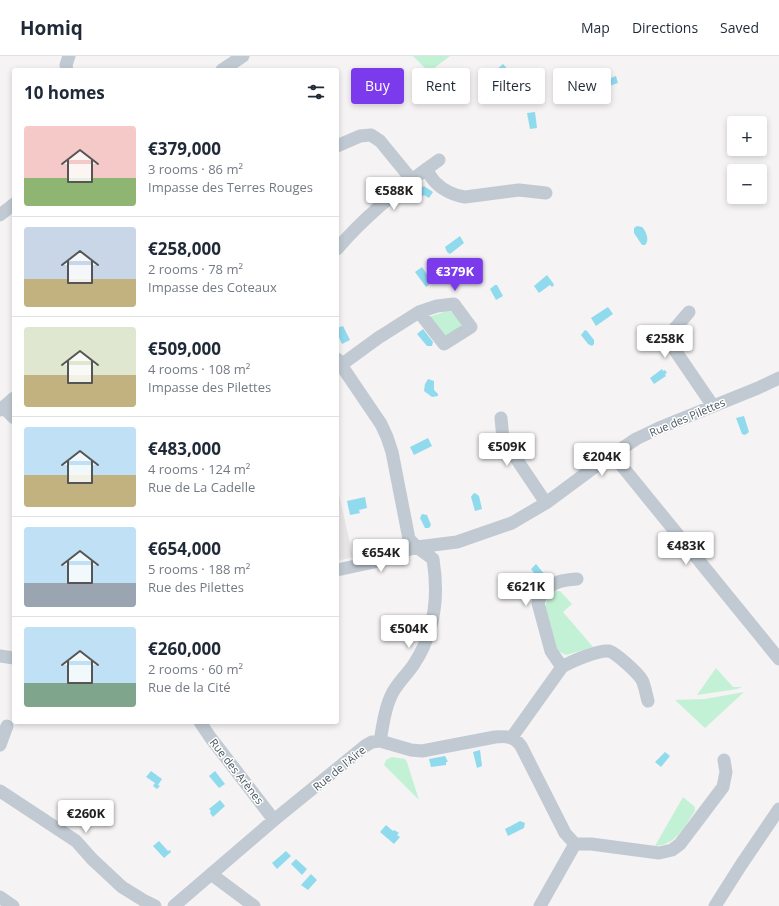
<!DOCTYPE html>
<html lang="en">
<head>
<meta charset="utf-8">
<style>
	body { margin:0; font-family:"Open Sans",sans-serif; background:#f6f6f7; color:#1f2937; height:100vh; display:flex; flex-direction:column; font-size:15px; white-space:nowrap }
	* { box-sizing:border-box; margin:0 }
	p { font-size:13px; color:#747a83 }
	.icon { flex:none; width:22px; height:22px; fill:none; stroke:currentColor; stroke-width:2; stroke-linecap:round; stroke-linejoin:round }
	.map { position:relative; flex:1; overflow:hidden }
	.side { position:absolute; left:12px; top:12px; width:327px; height:656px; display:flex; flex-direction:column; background:#fff; border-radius:4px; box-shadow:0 2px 6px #0003 }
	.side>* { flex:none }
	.hud { position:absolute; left:351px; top:12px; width:368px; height:36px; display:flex; gap:8px }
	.tools { position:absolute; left:727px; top:60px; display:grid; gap:8px }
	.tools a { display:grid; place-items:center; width:40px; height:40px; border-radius:4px; background:#fff; box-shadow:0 2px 6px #0003; font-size:20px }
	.price { position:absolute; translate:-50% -34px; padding:0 9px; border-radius:4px; background:#fff; color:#222; font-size:13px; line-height:26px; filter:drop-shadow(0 1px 2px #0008) }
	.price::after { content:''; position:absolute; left:50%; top:24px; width:12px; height:9px; margin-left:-6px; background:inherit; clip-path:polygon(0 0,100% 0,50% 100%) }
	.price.current { background:#7c3aed; color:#fff }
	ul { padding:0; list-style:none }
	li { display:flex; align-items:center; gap:12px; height:100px; padding:0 12px }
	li+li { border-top:1px solid #e0e1e3 }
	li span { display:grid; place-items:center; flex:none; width:112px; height:80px; border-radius:4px; color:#555 }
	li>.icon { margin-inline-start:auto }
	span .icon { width:48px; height:48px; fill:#fffc; stroke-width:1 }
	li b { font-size:17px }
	h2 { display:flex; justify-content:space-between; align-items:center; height:48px; padding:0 12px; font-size:17px }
	.tag { padding:0 14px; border-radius:4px; background:#fff; box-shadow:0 2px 6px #0003; font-size:14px; line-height:36px }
	.tag.current { background:#7c3aed; color:#fff }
	header { display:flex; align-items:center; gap:24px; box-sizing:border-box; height:56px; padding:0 20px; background:#fff; border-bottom:1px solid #e0e1e3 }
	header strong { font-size:19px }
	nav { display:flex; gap:22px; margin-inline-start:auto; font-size:14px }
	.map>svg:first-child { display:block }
</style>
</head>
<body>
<header>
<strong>Homiq</strong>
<nav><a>Map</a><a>Directions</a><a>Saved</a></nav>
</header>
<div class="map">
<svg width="779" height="850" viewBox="0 0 779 850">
	<rect width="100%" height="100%" fill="#f5f3f3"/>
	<path fill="#e6e4e5" d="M 337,429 L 353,501 L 337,505 Z"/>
	<path fill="#c3f1d5" d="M 413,0 L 450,0 L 429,16 Z
		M 447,255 L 457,256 L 464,269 L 446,283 L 429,261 Z
		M 556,535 L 560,535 L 572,548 L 563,556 L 593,591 L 566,599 L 560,596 L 557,593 L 545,551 L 547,544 Z
		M 716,612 L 733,631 L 742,631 L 737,633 L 697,639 Z
		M 744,636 L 705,672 L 675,644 L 705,643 Z
		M 392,701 L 405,703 L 407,706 L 419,744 L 384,709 L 386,704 Z
		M 683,741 L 695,751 L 695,755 C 684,771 676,789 655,790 Z"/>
	<path fill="#90daee" d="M 503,8 L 513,19 L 507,24 L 497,13 Z
		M 388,16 L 400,29 L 393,36 L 381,23 Z
		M 616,20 L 618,27 L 609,30 L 610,32 L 606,34 L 603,25 Z
		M 535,56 L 537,72 L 530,73 L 527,57 Z
		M 424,130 L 433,136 L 429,142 L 424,139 L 419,142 L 416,139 L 416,135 Z
		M 637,170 L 642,171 C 646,175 650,184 645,189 L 642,189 L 634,177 L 634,172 Z
		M 460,180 L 464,187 L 450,198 L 447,196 L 445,191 Z
		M 422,211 L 432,226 L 426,231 L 415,216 Z
		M 547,219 L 553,227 L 554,229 L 552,231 L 550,229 L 539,237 L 534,230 Z
		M 495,229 L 497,229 L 503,240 L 496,244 L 490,233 Z
		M 608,251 L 613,258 L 596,270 L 591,262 Z
		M 343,270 L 350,284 L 342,288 L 337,277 L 337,272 Z
		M 423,273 L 433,286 L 432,290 L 427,290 L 417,278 Z
		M 585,274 L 587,275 L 594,284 L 594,288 L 592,290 L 588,288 L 581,279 Z
		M 662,313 L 663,315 L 665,314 L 667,317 L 665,318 L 666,320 L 654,328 L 650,322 Z
		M 428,323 L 434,325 L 434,334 L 438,338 L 438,340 L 432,341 L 424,335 L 425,328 Z
		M 744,360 L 749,376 L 745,379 L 742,378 L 736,362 Z
		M 428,382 L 432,390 L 414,399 L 410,391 Z
		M 475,437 L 479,440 L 482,453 L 475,455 L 471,441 L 473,438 Z
		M 365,441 L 367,452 L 359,454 L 360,457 L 350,459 L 347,445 Z
		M 422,458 L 427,459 L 431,469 L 429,472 L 425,472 L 420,462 Z
		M 536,508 L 545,519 L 544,522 L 539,523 L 531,513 Z
		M 480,694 L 482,710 L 477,712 L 473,696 Z
		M 665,696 L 670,700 L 661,711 L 655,706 Z
		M 445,700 L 448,706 L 446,706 L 446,709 L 431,711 L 429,703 Z
		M 151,715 L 162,723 L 158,729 L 160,730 L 157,733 L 153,730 L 155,727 L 146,721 Z
		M 215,715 L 225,728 L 219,732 L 209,720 Z
		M 220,744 L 225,750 L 213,761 L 210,757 L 211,755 L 209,753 Z
		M 520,765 L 525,767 L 524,772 L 508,780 L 505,773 Z
		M 386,769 L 393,775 L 394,774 L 399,777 L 397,779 L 400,781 L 394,788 L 380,776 Z
		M 159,785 L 168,795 L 170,794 L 171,796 L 164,802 L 153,790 Z
		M 286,795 L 291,800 L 277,813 L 272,807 Z
		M 296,803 L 307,813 L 302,819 L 291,808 Z
		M 311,818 L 317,824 L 308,834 L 301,829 Z"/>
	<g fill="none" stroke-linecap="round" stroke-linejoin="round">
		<path stroke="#c1cad2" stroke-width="13" d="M 67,14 L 66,9 L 69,0
			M 222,14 L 243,0
			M 337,90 L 360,80 L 371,79 L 380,85 L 412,124
			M 426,113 C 429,118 432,123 436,127 C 443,134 455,140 465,141 L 519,134 L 546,137
			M 0,159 L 14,148
			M 337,193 C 366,159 402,130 439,104
			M 689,256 L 671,277 L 670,287 L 713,350
			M 337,303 L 381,368 L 387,381 L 392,396 L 409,483 L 417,491 L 433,503 C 439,540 435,576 414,608 C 407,619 396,628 391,640 C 384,654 383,670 380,685
			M 341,309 L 378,282 L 419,256 L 437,250 L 454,248 L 471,271 L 444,288 L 419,256
			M 4,352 L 14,362
			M 0,354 L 14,342
			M 501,362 L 503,383 L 546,447
			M 613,399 L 779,603
			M 337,514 L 374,506 L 388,500 L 417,491 L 457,486 L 512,467 L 546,447 L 596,410 L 636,383 L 659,372 L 758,332 L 779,322
			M 0,600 L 14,602
			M 562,611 L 551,595 L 538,547 C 539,542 541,540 544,536 C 554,525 563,524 577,523
			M 200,666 L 210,681 L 274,764
			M 512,681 L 562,611 C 572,605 598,594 609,595 C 616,597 638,617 642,624 C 645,630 646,638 648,645
			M 0,689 L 7,670
			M 0,735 L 76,785 L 92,803 L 122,831 L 143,844 L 155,850
			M 211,818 L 254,850
			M 0,841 L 13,850
			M 174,850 L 274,764 L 365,690 L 372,686 L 380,685 L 411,694 L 422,695 L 495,681 C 506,680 514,680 521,690 L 565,777 L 575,788
			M 540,850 L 575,788 L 591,788 L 659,797 L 672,794 L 680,788 L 723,731 L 726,716 L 724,704
			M 715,850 L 741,809 L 779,753"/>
	</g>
	<g text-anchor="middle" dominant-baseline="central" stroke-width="3" stroke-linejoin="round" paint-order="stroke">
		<g font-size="11" fill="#4a5661" stroke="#fff">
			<text transform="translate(687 361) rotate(-23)">Rue des Pilettes</text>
			<text transform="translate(339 712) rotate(-39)">Rue de l'Aire</text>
			<text transform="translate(237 715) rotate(52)">Rue des Arènes</text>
		</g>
	</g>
</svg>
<div class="tools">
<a>+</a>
<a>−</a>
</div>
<b class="price" style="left:394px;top:155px">€588K</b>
<b class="price current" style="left:455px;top:236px">€379K</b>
<b class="price" style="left:665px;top:303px">€258K</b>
<b class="price" style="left:507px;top:411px">€509K</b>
<b class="price" style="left:602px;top:421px">€204K</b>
<b class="price" style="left:686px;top:510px">€483K</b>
<b class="price" style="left:381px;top:517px">€654K</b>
<b class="price" style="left:526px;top:551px">€621K</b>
<b class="price" style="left:409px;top:593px">€504K</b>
<b class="price" style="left:86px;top:778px">€260K</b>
<div class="hud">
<a class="tag current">Buy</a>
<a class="tag">Rent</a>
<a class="tag">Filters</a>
<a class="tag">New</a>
</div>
<section class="side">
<h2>10 homes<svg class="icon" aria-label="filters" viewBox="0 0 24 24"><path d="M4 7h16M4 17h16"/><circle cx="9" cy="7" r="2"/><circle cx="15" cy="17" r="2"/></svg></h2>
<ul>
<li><span style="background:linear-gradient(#f6c9c9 65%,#8fb573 0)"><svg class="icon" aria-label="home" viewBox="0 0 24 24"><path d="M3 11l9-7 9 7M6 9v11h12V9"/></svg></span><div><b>€379,000</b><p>3 rooms · 86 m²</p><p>Impasse des Terres Rouges</p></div></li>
<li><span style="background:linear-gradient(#c9d6e8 65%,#c2b280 0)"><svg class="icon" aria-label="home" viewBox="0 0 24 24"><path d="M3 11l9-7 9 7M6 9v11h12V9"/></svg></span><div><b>€258,000</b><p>2 rooms · 78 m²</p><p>Impasse des Coteaux</p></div></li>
<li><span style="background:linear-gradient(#dfe7d0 60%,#c2b280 0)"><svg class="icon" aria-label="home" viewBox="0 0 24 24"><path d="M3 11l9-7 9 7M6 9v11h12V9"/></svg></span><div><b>€509,000</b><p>4 rooms · 108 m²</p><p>Impasse des Pilettes</p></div></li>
<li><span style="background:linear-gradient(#bfe0f5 60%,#c2b280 0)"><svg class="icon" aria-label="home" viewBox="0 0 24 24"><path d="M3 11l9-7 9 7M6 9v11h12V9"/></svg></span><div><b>€483,000</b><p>4 rooms · 124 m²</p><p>Rue de La Cadelle</p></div></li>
<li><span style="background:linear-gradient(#bfe0f5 70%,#9aa5b1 0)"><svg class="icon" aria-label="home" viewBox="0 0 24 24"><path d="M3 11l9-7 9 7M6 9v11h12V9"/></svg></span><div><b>€654,000</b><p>5 rooms · 188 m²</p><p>Rue des Pilettes</p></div></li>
<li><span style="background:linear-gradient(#bfe0f5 70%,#7fa58c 0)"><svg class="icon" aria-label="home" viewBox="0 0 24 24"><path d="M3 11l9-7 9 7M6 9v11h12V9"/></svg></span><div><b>€260,000</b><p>2 rooms · 60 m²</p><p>Rue de la Cité</p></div></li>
</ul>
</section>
</div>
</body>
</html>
